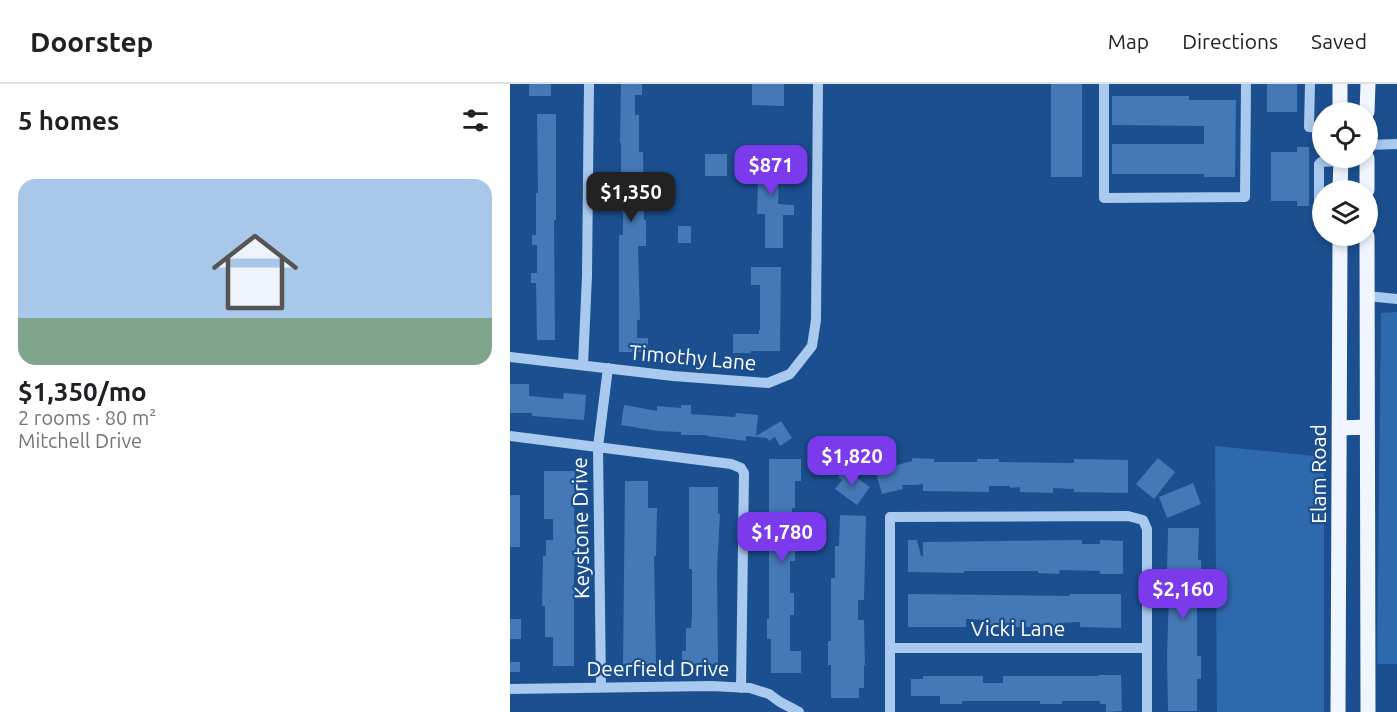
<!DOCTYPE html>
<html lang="en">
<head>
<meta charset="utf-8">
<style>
	body { margin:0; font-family:Ubuntu,sans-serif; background:#f6f6f6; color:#202124; height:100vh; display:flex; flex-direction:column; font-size:22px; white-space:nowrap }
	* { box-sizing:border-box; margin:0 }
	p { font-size:20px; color:#757577 }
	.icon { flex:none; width:33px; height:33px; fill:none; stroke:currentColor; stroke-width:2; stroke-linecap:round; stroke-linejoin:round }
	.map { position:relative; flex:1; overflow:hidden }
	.sheet { display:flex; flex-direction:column; background:#fff; width:510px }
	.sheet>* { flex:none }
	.controls { position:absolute; left:802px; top:18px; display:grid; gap:12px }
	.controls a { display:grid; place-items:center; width:66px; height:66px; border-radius:50%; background:#fff; box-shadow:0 3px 9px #0003; font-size:30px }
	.price { position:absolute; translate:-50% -51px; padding:0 14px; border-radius:12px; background:#7c3aed; color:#fff; font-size:20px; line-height:39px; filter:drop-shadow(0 2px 3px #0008) }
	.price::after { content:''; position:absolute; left:50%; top:36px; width:18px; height:14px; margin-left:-9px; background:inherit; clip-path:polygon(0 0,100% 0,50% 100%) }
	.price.active { background:#222; color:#fff }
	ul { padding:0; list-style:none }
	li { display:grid; align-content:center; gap:12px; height:318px; padding:0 18px }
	li span { display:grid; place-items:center; height:186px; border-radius:18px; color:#555 }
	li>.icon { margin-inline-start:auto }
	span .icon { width:108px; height:108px; fill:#fffc; stroke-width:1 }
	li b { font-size:26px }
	h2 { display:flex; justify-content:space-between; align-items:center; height:72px; padding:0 18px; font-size:26px }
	header { display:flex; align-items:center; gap:36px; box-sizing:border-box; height:84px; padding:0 30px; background:#fff; border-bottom:2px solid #e0e0e0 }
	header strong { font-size:28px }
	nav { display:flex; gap:33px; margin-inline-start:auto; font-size:21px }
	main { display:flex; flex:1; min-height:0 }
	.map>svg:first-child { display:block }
</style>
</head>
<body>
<header>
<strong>Doorstep</strong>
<nav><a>Map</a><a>Directions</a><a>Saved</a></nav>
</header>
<main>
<section class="sheet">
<h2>5 homes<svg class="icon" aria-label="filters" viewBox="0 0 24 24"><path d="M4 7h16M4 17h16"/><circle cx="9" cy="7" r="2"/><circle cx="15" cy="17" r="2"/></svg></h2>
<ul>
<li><span style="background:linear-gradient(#a9c7e8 75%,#7fa58c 0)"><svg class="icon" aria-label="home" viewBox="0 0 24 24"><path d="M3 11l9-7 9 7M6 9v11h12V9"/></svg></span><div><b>$1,350/mo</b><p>2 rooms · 80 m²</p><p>Mitchell Drive</p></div></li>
</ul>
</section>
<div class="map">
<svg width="887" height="628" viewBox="0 0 887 628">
	<rect width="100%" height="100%" fill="#1b4f8f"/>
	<path fill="#2e69ad" d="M 887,228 L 887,580 L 867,580 L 871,229 Z
		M 705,362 L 814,373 L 814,628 L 707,628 Z"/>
	<path fill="#4478b7" d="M 19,0 L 41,0 L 41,12 L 19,12 Z
		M 111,0 L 132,0 L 132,11 L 125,11 L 125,31 L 129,31 L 129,68 L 133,68 L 134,136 L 136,136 L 136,162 L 128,162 L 130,236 L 127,236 L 127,254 L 138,254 L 138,268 L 109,268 L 109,151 L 113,151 L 113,128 L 111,128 L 111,59 L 110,59 Z
		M 242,0 L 274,0 L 274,22 L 242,21 Z
		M 541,0 L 572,0 L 572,93 L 541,93 Z
		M 757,0 L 787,0 L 787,28 L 757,28 Z
		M 602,12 L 679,12 L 679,16 L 726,16 L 725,93 L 694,93 L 694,90 L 602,90 L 602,60 L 694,60 L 694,42 L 602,41 Z
		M 27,30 L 46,30 L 46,136 L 44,136 L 45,256 L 27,256 L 26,199 L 21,199 L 21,189 L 27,189 L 27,161 L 22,161 L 22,151 L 26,151 L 26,109 L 28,109 Z
		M 787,63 L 799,63 L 799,122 L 787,122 L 787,117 L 761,117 L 761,68 L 787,68 Z
		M 252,67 L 273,67 L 273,94 L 269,94 L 268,120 L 284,121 L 284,131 L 273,131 L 273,164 L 255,164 L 255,130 L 247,130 L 248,94 L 242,94 L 242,75 L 252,75 Z
		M 195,70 L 217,70 L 217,92 L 195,92 Z
		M 168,142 L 181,142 L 181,159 L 168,159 Z
		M 241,183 L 271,183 L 270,267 L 241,267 L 241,269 L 223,269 L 223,250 L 249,250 L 249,246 L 250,246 L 250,201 L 241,201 Z
		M 0,300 L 19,300 L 19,312 L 53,315 L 54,309 L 76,311 L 74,336 L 22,332 L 22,329 L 0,329 Z
		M 114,321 L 147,327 L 147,322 L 171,324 L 171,321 L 181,321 L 181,330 L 225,333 L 226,329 L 248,331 L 246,352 L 271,337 L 282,354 L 270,362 L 265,353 L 259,357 L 257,354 L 236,352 L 236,357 L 197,352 L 197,351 L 171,351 L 171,348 L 148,347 L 111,341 Z
		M 381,373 L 383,382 L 402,377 L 402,374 L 424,375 L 424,378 L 467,378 L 467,375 L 489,375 L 489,378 L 564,379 L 564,375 L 618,376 L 618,409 L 564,408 L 564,405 L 543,404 L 543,409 L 510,408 L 510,403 L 500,404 L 500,402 L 479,402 L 479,408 L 413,407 L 413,400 L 407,401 L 392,401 L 393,405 L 372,410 L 363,378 Z
		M 648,374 L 665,388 L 644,415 L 626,400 Z
		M 259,375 L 291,375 L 291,397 L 285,397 L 285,424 L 282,424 L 282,455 L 285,455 L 285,477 L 280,477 L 280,509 L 284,509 L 284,531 L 280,531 L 280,567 L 291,567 L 291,589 L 261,589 L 261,555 L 257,555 L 257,535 L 259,535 Z
		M 334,385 L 360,403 L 347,421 L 325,405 L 332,396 L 328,393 Z
		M 34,387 L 65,387 L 64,442 L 66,442 L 66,465 L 65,465 L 64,493 L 64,582 L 43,582 L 43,553 L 35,553 L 35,522 L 32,522 L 33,472 L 36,472 L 36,456 L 43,456 L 43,435 L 34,435 Z
		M 115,397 L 138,397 L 138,424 L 147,424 L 146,472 L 144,472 L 146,580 L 113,580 Z
		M 683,399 L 691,420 L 657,434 L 649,413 Z
		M 179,403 L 208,403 L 208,430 L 210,430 L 207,485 L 208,580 L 172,580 L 172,567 L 176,567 L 176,544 L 181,544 L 182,532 L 182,485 L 179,485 Z
		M 0,411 L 10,411 L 10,463 L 0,463 Z
		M 330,431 L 356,432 L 354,516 L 348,516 L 348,536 L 354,536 L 355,581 L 354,581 L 354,604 L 349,604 L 349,614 L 321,614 L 321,581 L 318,581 L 318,557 L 321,557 L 321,494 L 325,494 L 325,462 L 329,462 Z
		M 658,444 L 689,444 L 688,476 L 691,476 L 691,498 L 687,498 L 687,572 L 691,572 L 691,595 L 687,595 L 687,627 L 658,627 L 657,572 L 659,508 L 664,508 L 664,488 L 657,488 Z
		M 398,456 L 407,456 L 411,472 L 413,472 L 413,458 L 572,456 L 572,460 L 590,460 L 590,456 L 613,457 L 613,490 L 590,490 L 590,487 L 550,486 L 549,490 L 528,489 L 528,487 L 454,487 L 454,489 L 398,488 Z
		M 398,510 L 560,512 L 560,510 L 611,510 L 611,544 L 570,543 L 570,538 L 549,539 L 549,543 L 474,543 L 474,536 L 456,535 L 456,543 L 398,543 Z
		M 0,535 L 11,535 L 11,555 L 0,555 Z
		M 0,578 L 10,578 L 10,588 L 0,588 Z
		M 589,591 L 611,591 L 612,627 L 596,628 L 596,620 L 590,620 L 590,617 L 552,617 L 552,620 L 530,620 L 530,617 L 452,617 L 452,620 L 430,620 L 430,612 L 401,612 L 401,595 L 413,595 L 413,592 L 473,592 L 473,599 L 493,599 L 493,592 L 589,592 Z"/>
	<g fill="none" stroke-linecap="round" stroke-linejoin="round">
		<path stroke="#a9c9ee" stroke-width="10" d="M 594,0 L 594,114 L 735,113 L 736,0
			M 800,0 L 799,43 L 813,44
			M 858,61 L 887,60
			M 813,120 L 809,118 L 809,80 L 811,78 L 830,77
			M 857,212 L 887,215
			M 0,273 L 163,292 L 258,299 L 280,290 L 295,271 L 302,262 L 306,236 L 308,0
			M 73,281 L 77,192 L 79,0
			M 0,352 L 221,380 L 231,384 L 234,389 L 231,604
			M 380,564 L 637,564
			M 91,603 L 88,363 L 98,284
			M 0,605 L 201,602 L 240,604 L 259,610 L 270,618 L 289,628
			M 380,628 L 380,433 L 618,432 L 633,436 L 637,445 L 637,628"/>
		<path stroke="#f0f6ff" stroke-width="15" d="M 830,0 L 830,28
			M 857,28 L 858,0
			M 857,74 L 857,106
			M 830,106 L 831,74
			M 857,152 L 858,628
			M 829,344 L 857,343
			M 828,628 L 830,152"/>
	</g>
	<g text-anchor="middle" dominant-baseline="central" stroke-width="4.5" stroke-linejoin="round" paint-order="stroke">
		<g font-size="21" fill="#fff" stroke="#1b4f8f">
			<text transform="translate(183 273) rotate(5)">Timothy Lane</text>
			<text transform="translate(808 390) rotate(-90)">Elam Road</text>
			<text transform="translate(70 444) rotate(-91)">Keystone Drive</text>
			<text x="508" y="544">Vicki Lane</text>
			<text x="148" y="584">Deerfield Drive</text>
		</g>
	</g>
</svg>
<div class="controls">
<a><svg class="icon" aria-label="locate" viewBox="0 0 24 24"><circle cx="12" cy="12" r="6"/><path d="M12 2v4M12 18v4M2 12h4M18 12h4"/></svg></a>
<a><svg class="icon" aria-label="layers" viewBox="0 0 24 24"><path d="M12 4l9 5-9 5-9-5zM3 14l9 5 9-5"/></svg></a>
</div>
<b class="price" style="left:261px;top:112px">$871</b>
<b class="price active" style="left:121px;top:139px">$1,350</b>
<b class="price" style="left:342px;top:403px">$1,820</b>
<b class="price" style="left:272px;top:479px">$1,780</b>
<b class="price" style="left:673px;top:536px">$2,160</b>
</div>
</main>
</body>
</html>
